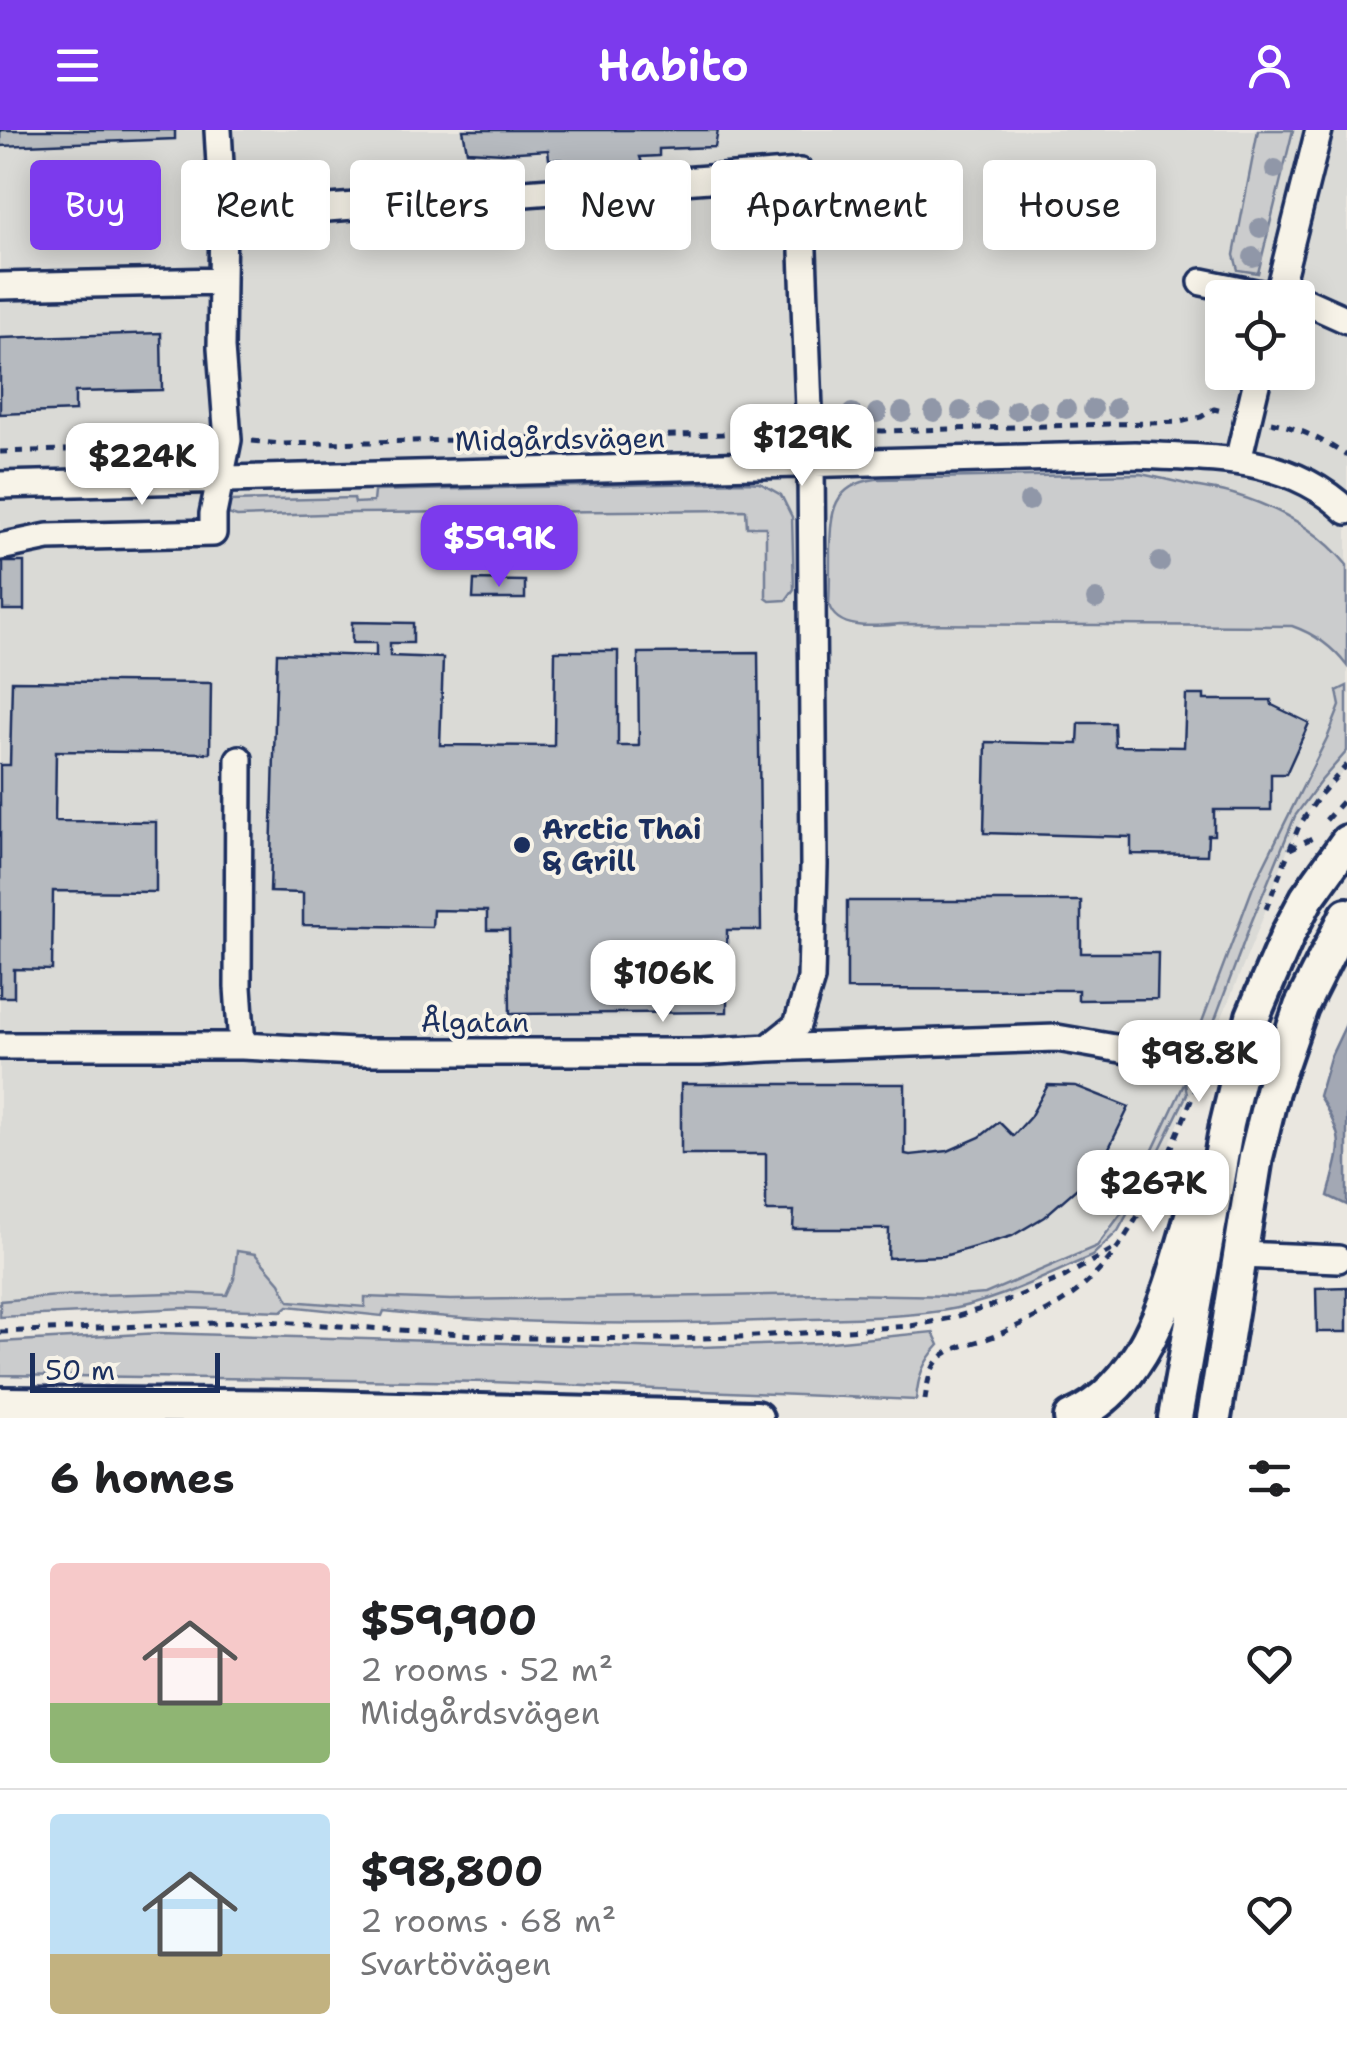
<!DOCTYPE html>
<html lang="en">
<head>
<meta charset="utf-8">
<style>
	body { margin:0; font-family:"Shantell Sans",sans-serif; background:#f6f6f6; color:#202124; height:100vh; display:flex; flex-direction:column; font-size:38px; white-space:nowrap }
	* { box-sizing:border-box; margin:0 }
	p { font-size:32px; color:#757577 }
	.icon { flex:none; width:55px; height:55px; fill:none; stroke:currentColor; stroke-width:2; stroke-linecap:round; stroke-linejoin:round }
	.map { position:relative; height:1288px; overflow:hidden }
	.drawer { display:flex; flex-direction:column; background:#fff; flex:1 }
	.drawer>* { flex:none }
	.top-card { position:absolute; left:30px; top:30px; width:1288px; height:90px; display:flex; gap:20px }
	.controls { position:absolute; left:1205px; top:150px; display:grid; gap:20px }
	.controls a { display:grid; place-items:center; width:110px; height:110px; border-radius:10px; background:#fff; box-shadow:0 5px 25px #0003; font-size:50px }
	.scale { position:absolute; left:30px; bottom:25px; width:190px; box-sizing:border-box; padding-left:10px; border:5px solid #1b2f5e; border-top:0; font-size:28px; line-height:35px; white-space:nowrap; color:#1b2f5e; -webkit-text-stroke:8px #f7f3e8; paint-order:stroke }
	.price { position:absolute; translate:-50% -85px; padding:0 22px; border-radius:20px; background:#fff; color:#222; font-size:32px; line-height:65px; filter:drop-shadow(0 2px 5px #0008) }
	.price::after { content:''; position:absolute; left:50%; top:60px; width:30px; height:22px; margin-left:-15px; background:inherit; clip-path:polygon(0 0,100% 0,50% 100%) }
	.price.current { background:#7c3aed; color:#fff }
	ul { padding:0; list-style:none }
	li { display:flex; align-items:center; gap:30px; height:250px; padding:0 50px }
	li+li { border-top:2px solid #e0e0e0 }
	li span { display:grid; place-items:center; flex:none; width:280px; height:200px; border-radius:10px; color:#555 }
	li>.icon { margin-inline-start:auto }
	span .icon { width:120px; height:120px; fill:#fffc; stroke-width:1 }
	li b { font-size:42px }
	h2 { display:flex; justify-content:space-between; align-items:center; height:120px; padding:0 50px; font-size:42px }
	.chip { padding:0 35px; border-radius:10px; background:#fff; box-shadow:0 5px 25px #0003; font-size:35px; line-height:90px }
	.chip.current { background:#7c3aed; color:#fff }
	header { display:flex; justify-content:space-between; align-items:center; height:130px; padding:0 50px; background:#7c3aed; color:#fff; font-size:45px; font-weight:600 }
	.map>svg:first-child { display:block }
</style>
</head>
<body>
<header><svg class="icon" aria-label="menu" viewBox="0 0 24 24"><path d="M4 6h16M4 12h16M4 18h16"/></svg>Habito<svg class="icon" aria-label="person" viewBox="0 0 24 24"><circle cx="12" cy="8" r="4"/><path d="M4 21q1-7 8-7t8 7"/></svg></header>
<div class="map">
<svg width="1347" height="1288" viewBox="0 0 1347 1288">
	<rect width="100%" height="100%" fill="#eae7e0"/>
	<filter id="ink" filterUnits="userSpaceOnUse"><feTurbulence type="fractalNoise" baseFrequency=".01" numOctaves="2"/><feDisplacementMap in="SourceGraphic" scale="20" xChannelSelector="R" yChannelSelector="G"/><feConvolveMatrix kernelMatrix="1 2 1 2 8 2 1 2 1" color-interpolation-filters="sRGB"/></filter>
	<g filter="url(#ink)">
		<path fill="#dadad6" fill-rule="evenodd" d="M 0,0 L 1347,0 L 1347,638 L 1314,672 L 1300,693 L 1285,726 L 1262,790 L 1170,1014 L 1083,1131 L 1000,1171 L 789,1181 L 0,1170 ZM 1222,168 L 1298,168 L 1298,242 L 1222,242 Z"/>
		<path fill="#cbcccd" stroke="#737e96" stroke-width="2.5" d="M 1258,0 L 1293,0 L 1258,143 L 1238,140 L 1234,125 Z
			M 1140,344 C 1158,347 1176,352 1194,356 C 1207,359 1221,360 1233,364 C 1277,377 1318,400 1347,435 L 1347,536 C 1332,516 1315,504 1292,496 L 900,494 C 878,496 837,502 829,475 C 830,457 830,438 830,419 C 831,382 832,355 876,349 Z
			M 746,352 L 760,353 L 781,365 L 792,387 L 794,459 L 786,470 L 770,471 L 766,468 L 766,397 L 747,397 L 746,380 L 353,383 L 237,387 L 228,384 L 230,371 L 354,368 L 355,373 L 373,372 L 374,362 L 376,361 Z
			M 1347,556 L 1347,621 L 1320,652 L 1295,686 L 1249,798 L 1202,924 L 1197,931 L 1188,929 L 1253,757 L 1328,606 L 1340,576 L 1337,561 Z
			M 1185,952 L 1187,964 L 1135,1070 L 1118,1101 L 1092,1126 C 1043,1147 994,1173 941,1181 C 891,1188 839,1188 789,1190 C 654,1196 519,1196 384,1181 L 382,1186 L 288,1176 L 282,1181 L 185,1178 L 0,1187 L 0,1171 L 58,1166 L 173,1163 L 227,1165 L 234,1149 L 237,1121 L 255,1124 L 280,1153 L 289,1171 L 365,1177 L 365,1167 L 451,1170 L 833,1164 L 961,1166 L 985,1164 L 1097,1116 L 1126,1077 Z
			M 933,1202 L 939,1215 C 923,1232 918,1246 916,1270 L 492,1252 L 0,1245 L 0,1212 L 160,1203 L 671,1218 L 821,1213 Z"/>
		<path fill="#a3a8b4" stroke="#6d7892" stroke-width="2.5" d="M 1347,892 L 1347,1075 L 1328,1066 C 1341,1016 1347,1011 1319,966 L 1330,928 Z"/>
		<path fill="#b6babf" stroke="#1b2f5e" stroke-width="2.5" d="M 0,0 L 175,0 L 175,9 L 0,16 Z
			M 463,0 L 718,0 L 715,17 L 659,19 L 659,26 L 640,27 L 642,33 L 564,35 L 563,30 L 549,29 L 548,20 L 503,23 L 467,21 Z
			M 161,203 L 162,260 L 75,262 L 75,281 L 0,284 L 0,208 Z
			M 3,432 L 24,432 L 24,480 L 3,480 Z
			M 474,450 L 525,451 L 525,469 L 473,469 Z
			M 352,492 L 413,493 L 413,513 L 390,513 L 390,526 L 443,528 L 440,615 L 554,616 L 555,521 L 618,521 L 618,616 L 639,616 L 638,523 L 758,522 L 761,800 L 727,800 L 727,882 L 510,884 L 509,800 L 487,800 L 487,781 L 433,780 L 432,797 L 303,795 L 303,763 L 270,762 L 277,523 L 376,526 L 376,513 L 352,513 Z
			M 12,551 L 211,553 L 210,623 L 56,621 L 55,691 L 156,692 L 156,762 L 53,761 L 52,840 L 14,839 L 14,867 L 0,867 L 0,635 L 10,635 Z
			M 1186,565 L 1204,565 L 1204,570 L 1271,570 L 1272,575 L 1309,593 L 1286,644 L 1271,644 L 1271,680 L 1214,680 L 1214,705 L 1208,705 L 1207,725 L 1131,724 L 1131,707 L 984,703 L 986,612 L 1078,614 L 1079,593 L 1114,593 L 1115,616 L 1184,617 Z
			M 847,771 L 1081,771 L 1081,823 L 1158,823 L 1157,869 L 1078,870 L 1078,860 L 847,859 Z
			M 681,954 L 905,954 L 905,1024 L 910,1025 L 948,1021 L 980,1007 L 999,992 L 1013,1006 L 1030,987 L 1048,955 L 1076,956 L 1129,977 L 1108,1020 L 1083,1053 L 1044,1087 L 1012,1106 L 944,1126 L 888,1128 L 889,1099 L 793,1099 L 794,1081 L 766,1081 L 766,1024 L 681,1024 Z
			M 1347,1157 L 1347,1202 L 1317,1202 L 1316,1158 Z"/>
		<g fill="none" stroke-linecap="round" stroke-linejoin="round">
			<g stroke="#1b2f5e" stroke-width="32">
				<path id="minor" d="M 1202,152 L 1280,168
					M 0,156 L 222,151
					M 1277,168 L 1319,0
					M 1298,168 L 1347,190
					M 1238,331 L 1259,242
					M 0,355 L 1135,325 C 1213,329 1287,324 1347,381
					M 0,417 L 48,407 L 213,403 L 213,384 L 228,310 L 221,218 L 223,86 L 218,0
					M 239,629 L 238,857 L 242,916
					M 0,916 L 242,916 L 354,922 L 701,922 L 768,918 L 797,895 L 811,849 L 814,735 L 811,332 L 800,42 L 223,86
					M 768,918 L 1057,908 L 1150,924
					M 1241,1125 L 1338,1129"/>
			</g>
			<g stroke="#1b2f5e" stroke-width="40">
				<path id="major" d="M 0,1274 L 318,1277 L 756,1288
					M 1071,1288 C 1154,1251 1173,1146 1197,1069
					M 1175,1288 L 1227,994 L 1253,886 L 1289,802 L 1307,768 L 1347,712
					M 1214,1288 L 1256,1027 L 1272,961 L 1301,877 L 1347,785"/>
			</g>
			<path stroke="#1b2f5e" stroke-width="5" stroke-dasharray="8 8" stroke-linecap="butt" d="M 1271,292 C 1299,298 1323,310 1347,326
				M 831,293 L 853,299 L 882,301 L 1180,292 L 1201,287 L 1214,279 L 1226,282
				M 252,311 L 281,314 L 722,304 L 785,296
				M 0,322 L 160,317 L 206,310
				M 1326,690 L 1347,666
				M 1290,719 L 1314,707
				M 1266,779 L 1299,696 L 1320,665 L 1347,635
				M 1171,934 L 1200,948
				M 0,1202 L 263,1191 L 522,1208 L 674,1209 L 739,1207 L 911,1196 L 952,1188 L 1004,1172 L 1064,1147 L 1120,1115
				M 925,1270 C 927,1256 929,1239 940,1228 C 956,1214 979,1213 997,1205 C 1028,1192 1065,1174 1090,1150 C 1147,1096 1187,980 1216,906"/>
			<use href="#minor" stroke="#f7f3e8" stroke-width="25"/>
			<use href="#major" stroke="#f7f3e8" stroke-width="32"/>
		</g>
		<g fill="#9097a8">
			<circle cx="1275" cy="39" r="10"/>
			<circle cx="1260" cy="98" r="10"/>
			<circle cx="1253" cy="127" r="10"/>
			<circle cx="1116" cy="278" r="10"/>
			<circle cx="1066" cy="279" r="10"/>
			<circle cx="1093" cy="279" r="10"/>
			<circle cx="1016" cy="280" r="10"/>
			<circle cx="1038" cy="280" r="10"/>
			<circle cx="961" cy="281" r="10"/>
			<circle cx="987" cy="281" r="10"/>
			<circle cx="902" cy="282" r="10"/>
			<circle cx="934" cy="282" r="10"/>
			<circle cx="852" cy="283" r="10"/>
			<circle cx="877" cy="283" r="10"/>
			<circle cx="1029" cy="371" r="10"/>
			<circle cx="1160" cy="432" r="10"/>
			<circle cx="1096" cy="469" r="10"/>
		</g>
	</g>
	<circle fill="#1b2f5e" stroke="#f7f3e8" stroke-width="4" cx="522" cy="715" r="10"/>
	<g text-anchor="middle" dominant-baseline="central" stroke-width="8" stroke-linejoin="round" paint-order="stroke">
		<g font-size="28" fill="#1b2f5e" stroke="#f7f3e8">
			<text transform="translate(560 309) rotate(-1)">Midgårdsvägen</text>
			<text x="475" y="892">Ålgatan</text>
		</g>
		<g font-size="28" font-weight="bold" fill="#1b2f5e" stroke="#f7f3e8" text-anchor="start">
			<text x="542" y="699">Arctic Thai<tspan x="542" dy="32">&amp; Grill</tspan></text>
		</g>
	</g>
</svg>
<div class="controls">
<a><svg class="icon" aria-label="locate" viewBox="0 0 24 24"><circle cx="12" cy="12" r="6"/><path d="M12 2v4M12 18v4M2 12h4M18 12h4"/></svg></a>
</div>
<div class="scale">50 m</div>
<b class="price" style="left:802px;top:359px">$129K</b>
<b class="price" style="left:142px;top:378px">$224K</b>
<b class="price current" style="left:499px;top:460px">$59.9K</b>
<b class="price" style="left:663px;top:895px">$106K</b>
<b class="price" style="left:1199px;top:975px">$98.8K</b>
<b class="price" style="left:1153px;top:1105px">$267K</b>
<div class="top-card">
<a class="chip current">Buy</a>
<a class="chip">Rent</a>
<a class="chip">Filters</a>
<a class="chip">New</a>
<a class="chip">Apartment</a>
<a class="chip">House</a>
</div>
</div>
<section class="drawer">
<h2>6 homes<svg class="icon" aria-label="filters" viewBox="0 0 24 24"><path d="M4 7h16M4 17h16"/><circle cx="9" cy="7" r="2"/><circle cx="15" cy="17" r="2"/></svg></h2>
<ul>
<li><span style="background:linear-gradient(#f6c9c9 70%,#8fb573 0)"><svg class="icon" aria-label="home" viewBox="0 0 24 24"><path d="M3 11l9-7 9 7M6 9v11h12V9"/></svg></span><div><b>$59,900</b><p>2 rooms · 52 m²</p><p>Midgårdsvägen</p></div><svg class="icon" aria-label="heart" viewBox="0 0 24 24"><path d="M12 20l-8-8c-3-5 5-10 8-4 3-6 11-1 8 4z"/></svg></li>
<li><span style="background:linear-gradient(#bfe0f5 70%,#c2b280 0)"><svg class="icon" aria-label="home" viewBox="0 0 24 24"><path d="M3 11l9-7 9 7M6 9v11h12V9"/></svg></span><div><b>$98,800</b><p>2 rooms · 68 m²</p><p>Svartövägen</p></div><svg class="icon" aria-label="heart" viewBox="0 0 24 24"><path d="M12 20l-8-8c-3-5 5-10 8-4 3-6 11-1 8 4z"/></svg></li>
</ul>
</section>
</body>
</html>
